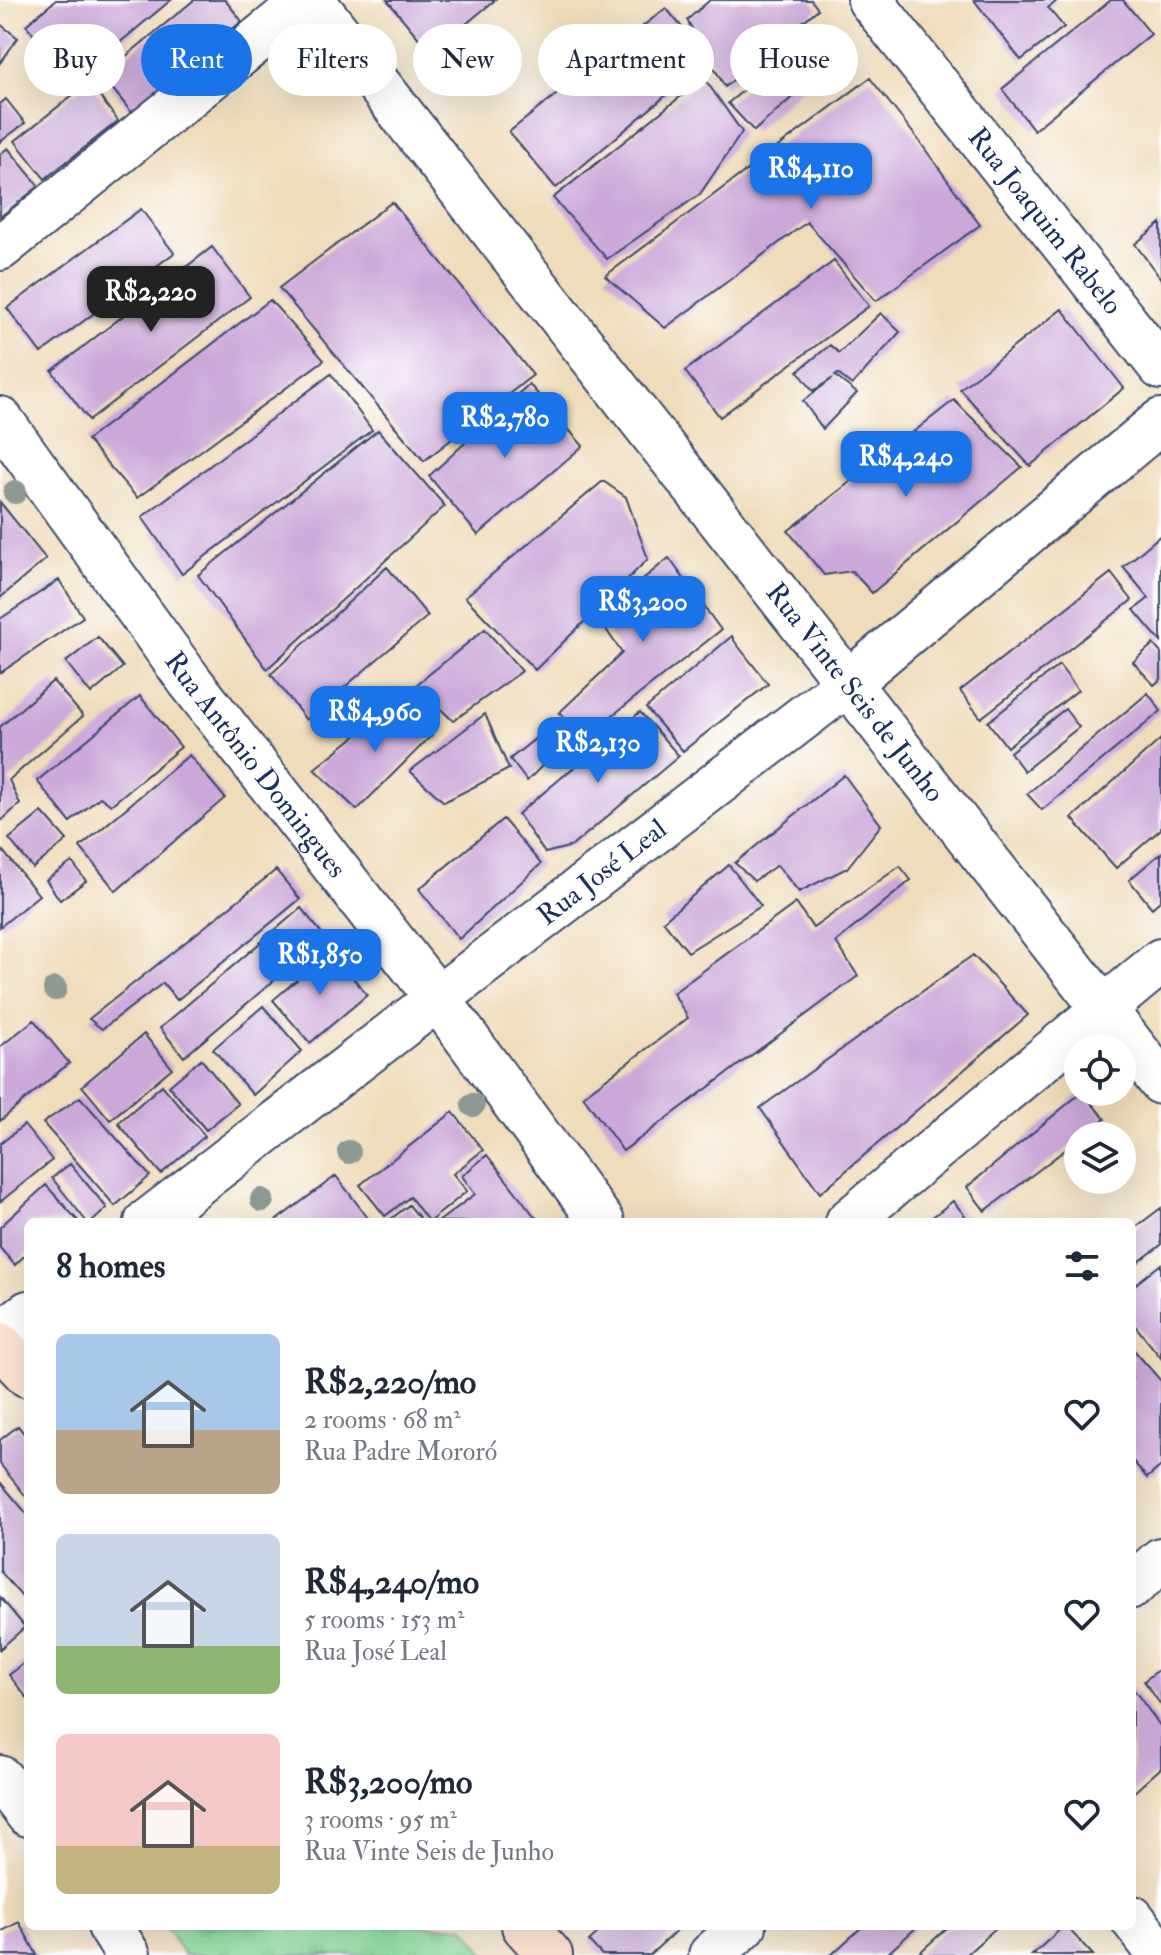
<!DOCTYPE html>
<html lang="en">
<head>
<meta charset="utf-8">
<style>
	body { margin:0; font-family:"IM FELL Double Pica",serif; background:#f2f2f3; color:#1f2937; height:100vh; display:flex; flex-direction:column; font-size:30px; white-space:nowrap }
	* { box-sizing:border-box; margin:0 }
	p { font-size:26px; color:#747a83 }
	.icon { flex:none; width:44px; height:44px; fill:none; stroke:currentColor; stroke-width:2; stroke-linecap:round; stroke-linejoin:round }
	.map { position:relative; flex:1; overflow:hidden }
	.panel { position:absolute; left:24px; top:1218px; width:1112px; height:712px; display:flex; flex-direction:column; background:#fff; border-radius:12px; box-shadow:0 8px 32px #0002 }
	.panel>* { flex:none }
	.banner { position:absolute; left:24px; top:24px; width:1114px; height:72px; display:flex; gap:16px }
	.controls { position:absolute; left:1064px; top:1034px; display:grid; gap:16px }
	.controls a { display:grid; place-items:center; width:72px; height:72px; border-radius:50%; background:#fff; box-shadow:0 8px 32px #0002; font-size:40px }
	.price { position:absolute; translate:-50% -68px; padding:0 18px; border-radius:16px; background:#1a73e8; color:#fff; font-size:26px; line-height:52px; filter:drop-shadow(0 2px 4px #0008) }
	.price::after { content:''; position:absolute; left:50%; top:48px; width:24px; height:18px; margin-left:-12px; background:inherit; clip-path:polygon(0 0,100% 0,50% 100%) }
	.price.selected { background:#222; color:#fff }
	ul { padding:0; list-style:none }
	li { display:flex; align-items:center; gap:24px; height:200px; padding:0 32px }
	li span { display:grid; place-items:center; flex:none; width:224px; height:160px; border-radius:12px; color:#555 }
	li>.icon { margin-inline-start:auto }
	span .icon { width:96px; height:96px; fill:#fffc; stroke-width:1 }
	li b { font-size:34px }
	h2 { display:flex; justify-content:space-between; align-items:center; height:96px; padding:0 32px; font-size:34px }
	.tag { padding:0 28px; border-radius:36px; background:#fff; box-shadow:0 8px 32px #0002; font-size:28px; line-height:72px }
	.tag.selected { background:#1a73e8; color:#fff }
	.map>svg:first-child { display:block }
</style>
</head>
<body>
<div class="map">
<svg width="1161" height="1955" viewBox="0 0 1161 1955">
	<defs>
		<pattern id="grass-tufts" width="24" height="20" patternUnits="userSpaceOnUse" patternTransform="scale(2)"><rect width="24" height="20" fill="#89db9c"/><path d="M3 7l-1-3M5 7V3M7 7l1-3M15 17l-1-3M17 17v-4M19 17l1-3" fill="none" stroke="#76bc89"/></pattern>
	</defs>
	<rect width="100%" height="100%" fill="#fff"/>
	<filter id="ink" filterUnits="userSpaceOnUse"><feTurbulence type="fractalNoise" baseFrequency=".0125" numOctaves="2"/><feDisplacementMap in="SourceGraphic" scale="16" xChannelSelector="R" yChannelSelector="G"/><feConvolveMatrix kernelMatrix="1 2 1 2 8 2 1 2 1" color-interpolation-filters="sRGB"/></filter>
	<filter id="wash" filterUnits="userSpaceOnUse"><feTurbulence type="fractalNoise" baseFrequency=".006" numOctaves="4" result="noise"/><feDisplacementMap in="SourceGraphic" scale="32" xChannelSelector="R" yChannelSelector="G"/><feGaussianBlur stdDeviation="1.8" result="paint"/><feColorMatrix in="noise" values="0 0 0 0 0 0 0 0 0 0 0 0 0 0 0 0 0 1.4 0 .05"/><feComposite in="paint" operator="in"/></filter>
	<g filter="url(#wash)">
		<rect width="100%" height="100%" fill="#efdcba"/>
		<path fill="url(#grass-tufts)" stroke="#52857d" stroke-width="2" d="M 165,1926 L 464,1926 L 486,1955 L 184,1955 Z"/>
		<g id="blocks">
			<path fill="#cba8d9" d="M 56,0 L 171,0 L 101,58 L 85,36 L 55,61 L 26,25 Z
				M 194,0 L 225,0 L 242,21 L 132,113 L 102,76 Z
				M 387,0 L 495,0 L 431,53 Z
				M 710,0 L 811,0 L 818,9 L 725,87 L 687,20 Z
				M 974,0 L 1058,0 L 1048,8 L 1064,27 L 1021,60 Z
				M 1111,0 L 1123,0 L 1151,34 L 1034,130 L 1002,89 Z
				M 666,8 L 685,31 L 669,45 L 689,76 L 556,188 L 509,132 Z
				M 825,23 L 844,51 L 754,131 L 728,103 Z
				M 0,24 L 18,38 L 0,63 Z
				M 704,78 L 742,132 L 700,194 L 607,259 L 553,198 Z
				M 870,78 L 917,138 L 980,225 L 876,301 L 807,222 L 665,328 L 605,276 Z
				M 89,82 L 118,121 L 45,179 L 15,141 Z
				M 6,99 L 25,123 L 0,142 L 0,104 Z
				M 8,148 L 39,186 L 0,217 L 0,154 Z
				M 392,202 L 533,375 L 424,461 L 279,288 Z
				M 141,209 L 174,253 L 41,353 L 7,308 Z
				M 1161,223 L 1161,279 L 1135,244 Z
				M 212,247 L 250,297 L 89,420 L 52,371 Z
				M 834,261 L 869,306 L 720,417 L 685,371 Z
				M 270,300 L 324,360 L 137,498 L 87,440 Z
				M 1062,309 L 1124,388 L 1030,466 L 960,389 Z
				M 881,313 L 900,332 L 852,385 L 838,374 L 835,376 L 857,393 L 823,429 L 803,401 L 833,378 L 813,391 L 798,371 L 830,345 L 839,353 Z
				M 331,374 L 372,430 L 182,574 L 142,517 Z
				M 529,384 L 583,446 L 478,535 L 429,476 Z
				M 954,400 L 1022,467 L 872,593 L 852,571 L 824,575 L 788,531 Z
				M 378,430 L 445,506 L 267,669 L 198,575 Z
				M 603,481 L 626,497 L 648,559 L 535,670 L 465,597 Z
				M 0,502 L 46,559 L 0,598 Z
				M 1161,535 L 1161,642 L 1134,610 L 1149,598 L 1123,567 Z
				M 669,558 L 721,630 L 585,737 L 559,713 L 622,653 L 597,616 Z
				M 387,567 L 428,616 L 306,720 L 271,674 Z
				M 1111,573 L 1132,600 L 981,718 L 960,691 Z
				M 59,580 L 83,617 L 0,673 L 0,619 Z
				M 485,629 L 522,671 L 453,721 L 416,685 Z
				M 732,636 L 735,642 L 768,684 L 683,751 L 646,708 Z
				M 98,637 L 123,667 L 91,694 L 66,662 Z
				M 1153,644 L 1161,653 L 1161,679 L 1154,685 L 1133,662 Z
				M 1059,665 L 1078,690 L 1007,747 L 988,722 Z
				M 53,681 L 83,716 L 9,780 L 20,804 L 0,822 L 0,727 Z
				M 1148,693 L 1161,711 L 1042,810 L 1027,794 Z
				M 140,696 L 181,747 L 111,805 L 100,797 L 70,822 L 37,781 Z
				M 403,698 L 432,735 L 357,810 L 314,769 Z
				M 1065,709 L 1079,727 L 1024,771 L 1010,752 Z
				M 640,712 L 679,756 L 572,846 L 545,853 L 518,814 Z
				M 485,714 L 509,769 L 444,802 L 410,771 Z
				M 551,726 L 565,743 L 527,781 L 510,759 Z
				M 1161,739 L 1161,829 L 1116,868 L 1072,818 Z
				M 189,755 L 225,798 L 116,891 L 80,847 Z
				M 844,775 L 881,825 L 847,868 L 799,892 L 777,865 L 754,881 L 735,863 Z
				M 42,812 L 67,840 L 33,868 L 9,839 Z
				M 503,819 L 541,864 L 459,939 L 419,889 Z
				M 3,851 L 39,895 L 0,927 L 0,854 Z
				M 1161,853 L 1161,900 L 1152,908 L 1129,880 Z
				M 72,862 L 86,881 L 60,900 L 46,880 Z
				M 729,865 L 761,906 L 688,952 L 663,921 Z
				M 900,866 L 911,880 L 836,942 L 858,976 L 623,1151 L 583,1096 L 688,1018 L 673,993 L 796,903 L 813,928 Z
				M 276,870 L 300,899 L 177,1000 L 163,983 L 102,1029 L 89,1019 Z
				M 301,908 L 325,937 L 184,1057 L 160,1028 Z
				M 331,951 L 367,995 L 310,1043 L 273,1000 Z
				M 973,955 L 1028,1015 L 820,1193 L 760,1108 Z
				M 263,1006 L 302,1051 L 253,1095 L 213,1049 Z
				M 34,1020 L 69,1063 L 0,1121 L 0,1047 Z
				M 144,1034 L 172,1068 L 110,1120 L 82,1086 Z
				M 201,1059 L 238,1104 L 206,1130 L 169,1086 Z
				M 162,1085 L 205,1136 L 161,1174 L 118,1123 Z
				M 1082,1092 L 1105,1119 L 1083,1136 L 1078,1136 L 1078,1140 L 985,1211 L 967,1187 Z
				M 80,1097 L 150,1176 L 115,1206 L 43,1123 Z
				M 453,1112 L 483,1150 L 453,1174 L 467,1191 L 429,1222 L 410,1197 L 385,1216 L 360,1185 Z
				M 24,1125 L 52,1160 L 0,1202 L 0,1144 Z
				M 487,1155 L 539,1222 L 438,1222 L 475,1194 L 462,1176 Z
				M 70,1164 L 107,1208 L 92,1222 L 87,1222 L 52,1178 Z
				M 336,1176 L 371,1222 L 274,1222 Z
				M 46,1185 L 79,1222 L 28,1222 L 28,1252 L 15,1265 L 0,1248 L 0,1227 Z
				M 953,1201 L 970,1222 L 926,1222 Z
				M 409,1205 L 423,1222 L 387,1222 Z
				M 1161,1208 L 1161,1245 L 1132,1267 L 1132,1230 Z
				M 1161,1264 L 1161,1358 L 1132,1322 L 1132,1287 Z
				M 1132,1348 L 1161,1381 L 1161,1466 L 1147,1478 L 1132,1460 Z
				M 18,1426 L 28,1438 L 28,1499 L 0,1464 L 0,1440 Z
				M 0,1482 L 28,1515 L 28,1604 L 0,1571 Z
				M 0,1597 L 25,1627 L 0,1649 Z
				M 28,1660 L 28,1699 L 9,1675 Z
				M 1161,1668 L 1161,1705 L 1144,1681 Z
				M 1132,1687 L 1161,1727 L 1161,1768 L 1132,1794 Z
				M 19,1922 L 37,1955 L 0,1955 L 0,1932 Z
				M 605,1926 L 681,1926 L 650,1955 L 602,1955 L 589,1941 Z
				M 863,1926 L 918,1926 L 886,1955 L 831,1955 Z
				M 949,1926 L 998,1926 L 966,1955 L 917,1955 Z
				M 1064,1926 L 1066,1926 L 1093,1955 L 1032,1955 Z"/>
		</g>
	</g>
	<g filter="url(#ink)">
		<use href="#blocks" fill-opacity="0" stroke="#3b496c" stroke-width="2"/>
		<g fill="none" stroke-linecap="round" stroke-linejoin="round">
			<g stroke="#3b496c" stroke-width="48">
				<g id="minor">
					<path id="s1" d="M 870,0 L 1161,367"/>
					<path d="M 0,248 L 307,0"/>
					<path id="s2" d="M 0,419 L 189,680 L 438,999 L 602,1222"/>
					<path id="s3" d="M 147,1222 L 848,683 L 1161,421"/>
					<path d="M 848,1222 L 1161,961"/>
					<path d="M 0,1334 L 28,1313"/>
					<path d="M 1132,1586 L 1161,1560"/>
					<path d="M 0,1778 L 28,1814"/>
					<path d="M 1132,1918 L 1160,1955"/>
					<path d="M 110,1926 L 128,1955"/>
					<path d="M 711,1955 L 744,1926"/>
				</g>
			</g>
			<g stroke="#3b496c" stroke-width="48">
				<g id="tertiary">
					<path id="s4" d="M 312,0 L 1161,1082"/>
				</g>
			</g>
			<g stroke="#3b496c" stroke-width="48">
				<path id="secondary" d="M 0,1345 L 28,1375
					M 524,1926 L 550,1955"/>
			</g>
			<use href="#minor" stroke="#fff" stroke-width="44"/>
			<use href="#tertiary" stroke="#fff" stroke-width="44"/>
			<use href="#secondary" stroke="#fee3d2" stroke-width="44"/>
		</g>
		<g fill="#8d9992">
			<circle cx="15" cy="492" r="12"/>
			<circle cx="55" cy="989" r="12"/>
			<circle cx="473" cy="1105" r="12"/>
			<circle cx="349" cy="1152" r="12"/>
			<circle cx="262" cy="1200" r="12"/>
		</g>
	</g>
	<g text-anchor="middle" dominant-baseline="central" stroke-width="8" stroke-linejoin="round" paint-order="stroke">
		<g font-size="28" fill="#1b2f5e" stroke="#fff">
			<text stroke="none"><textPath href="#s1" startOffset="282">Rua Joaquim Rabelo</textPath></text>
			<text stroke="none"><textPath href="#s4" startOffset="880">Rua Vinte Seis de Junho</textPath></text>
			<text stroke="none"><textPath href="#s2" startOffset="430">Rua Antônio Domingues</textPath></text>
			<text stroke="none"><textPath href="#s3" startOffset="574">Rua José Leal</textPath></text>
		</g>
	</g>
</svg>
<div class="controls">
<a><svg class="icon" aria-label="locate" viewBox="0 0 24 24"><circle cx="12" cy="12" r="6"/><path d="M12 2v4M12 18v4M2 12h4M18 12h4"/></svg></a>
<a><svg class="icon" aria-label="layers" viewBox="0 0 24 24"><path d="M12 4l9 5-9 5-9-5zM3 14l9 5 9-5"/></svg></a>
</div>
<b class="price" style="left:811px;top:211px">R$4,110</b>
<b class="price selected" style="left:151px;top:334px">R$2,220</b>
<b class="price" style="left:505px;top:460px">R$2,780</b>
<b class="price" style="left:906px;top:499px">R$4,240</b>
<b class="price" style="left:643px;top:644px">R$3,200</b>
<b class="price" style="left:375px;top:754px">R$4,960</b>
<b class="price" style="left:598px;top:785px">R$2,130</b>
<b class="price" style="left:320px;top:997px">R$1,850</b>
<div class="banner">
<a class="tag">Buy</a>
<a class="tag selected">Rent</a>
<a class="tag">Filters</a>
<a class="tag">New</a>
<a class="tag">Apartment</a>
<a class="tag">House</a>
</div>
<section class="panel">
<h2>8 homes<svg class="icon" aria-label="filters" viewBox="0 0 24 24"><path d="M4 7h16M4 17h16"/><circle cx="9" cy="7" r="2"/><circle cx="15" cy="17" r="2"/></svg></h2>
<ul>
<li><span style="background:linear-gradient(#a9c7e8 60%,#b9a48a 0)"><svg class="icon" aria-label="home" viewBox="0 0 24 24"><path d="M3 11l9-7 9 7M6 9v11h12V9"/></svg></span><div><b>R$2,220/mo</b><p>2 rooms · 68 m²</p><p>Rua Padre Mororó</p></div><svg class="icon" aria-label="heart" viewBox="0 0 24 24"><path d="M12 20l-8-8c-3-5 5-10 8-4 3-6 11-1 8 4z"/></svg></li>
<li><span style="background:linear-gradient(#c9d6e8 70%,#8fb573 0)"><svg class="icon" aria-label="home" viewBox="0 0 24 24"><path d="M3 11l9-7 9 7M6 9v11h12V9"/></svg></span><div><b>R$4,240/mo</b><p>5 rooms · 153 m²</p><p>Rua José Leal</p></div><svg class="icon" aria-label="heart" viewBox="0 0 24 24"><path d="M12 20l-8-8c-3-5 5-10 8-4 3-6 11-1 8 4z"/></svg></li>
<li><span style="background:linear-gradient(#f6c9c9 70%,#c2b280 0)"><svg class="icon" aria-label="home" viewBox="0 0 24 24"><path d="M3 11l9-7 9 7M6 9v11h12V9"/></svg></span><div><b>R$3,200/mo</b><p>3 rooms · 95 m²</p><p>Rua Vinte Seis de Junho</p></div><svg class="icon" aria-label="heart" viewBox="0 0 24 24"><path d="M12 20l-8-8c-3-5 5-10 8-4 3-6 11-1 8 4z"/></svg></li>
</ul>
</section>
</div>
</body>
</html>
